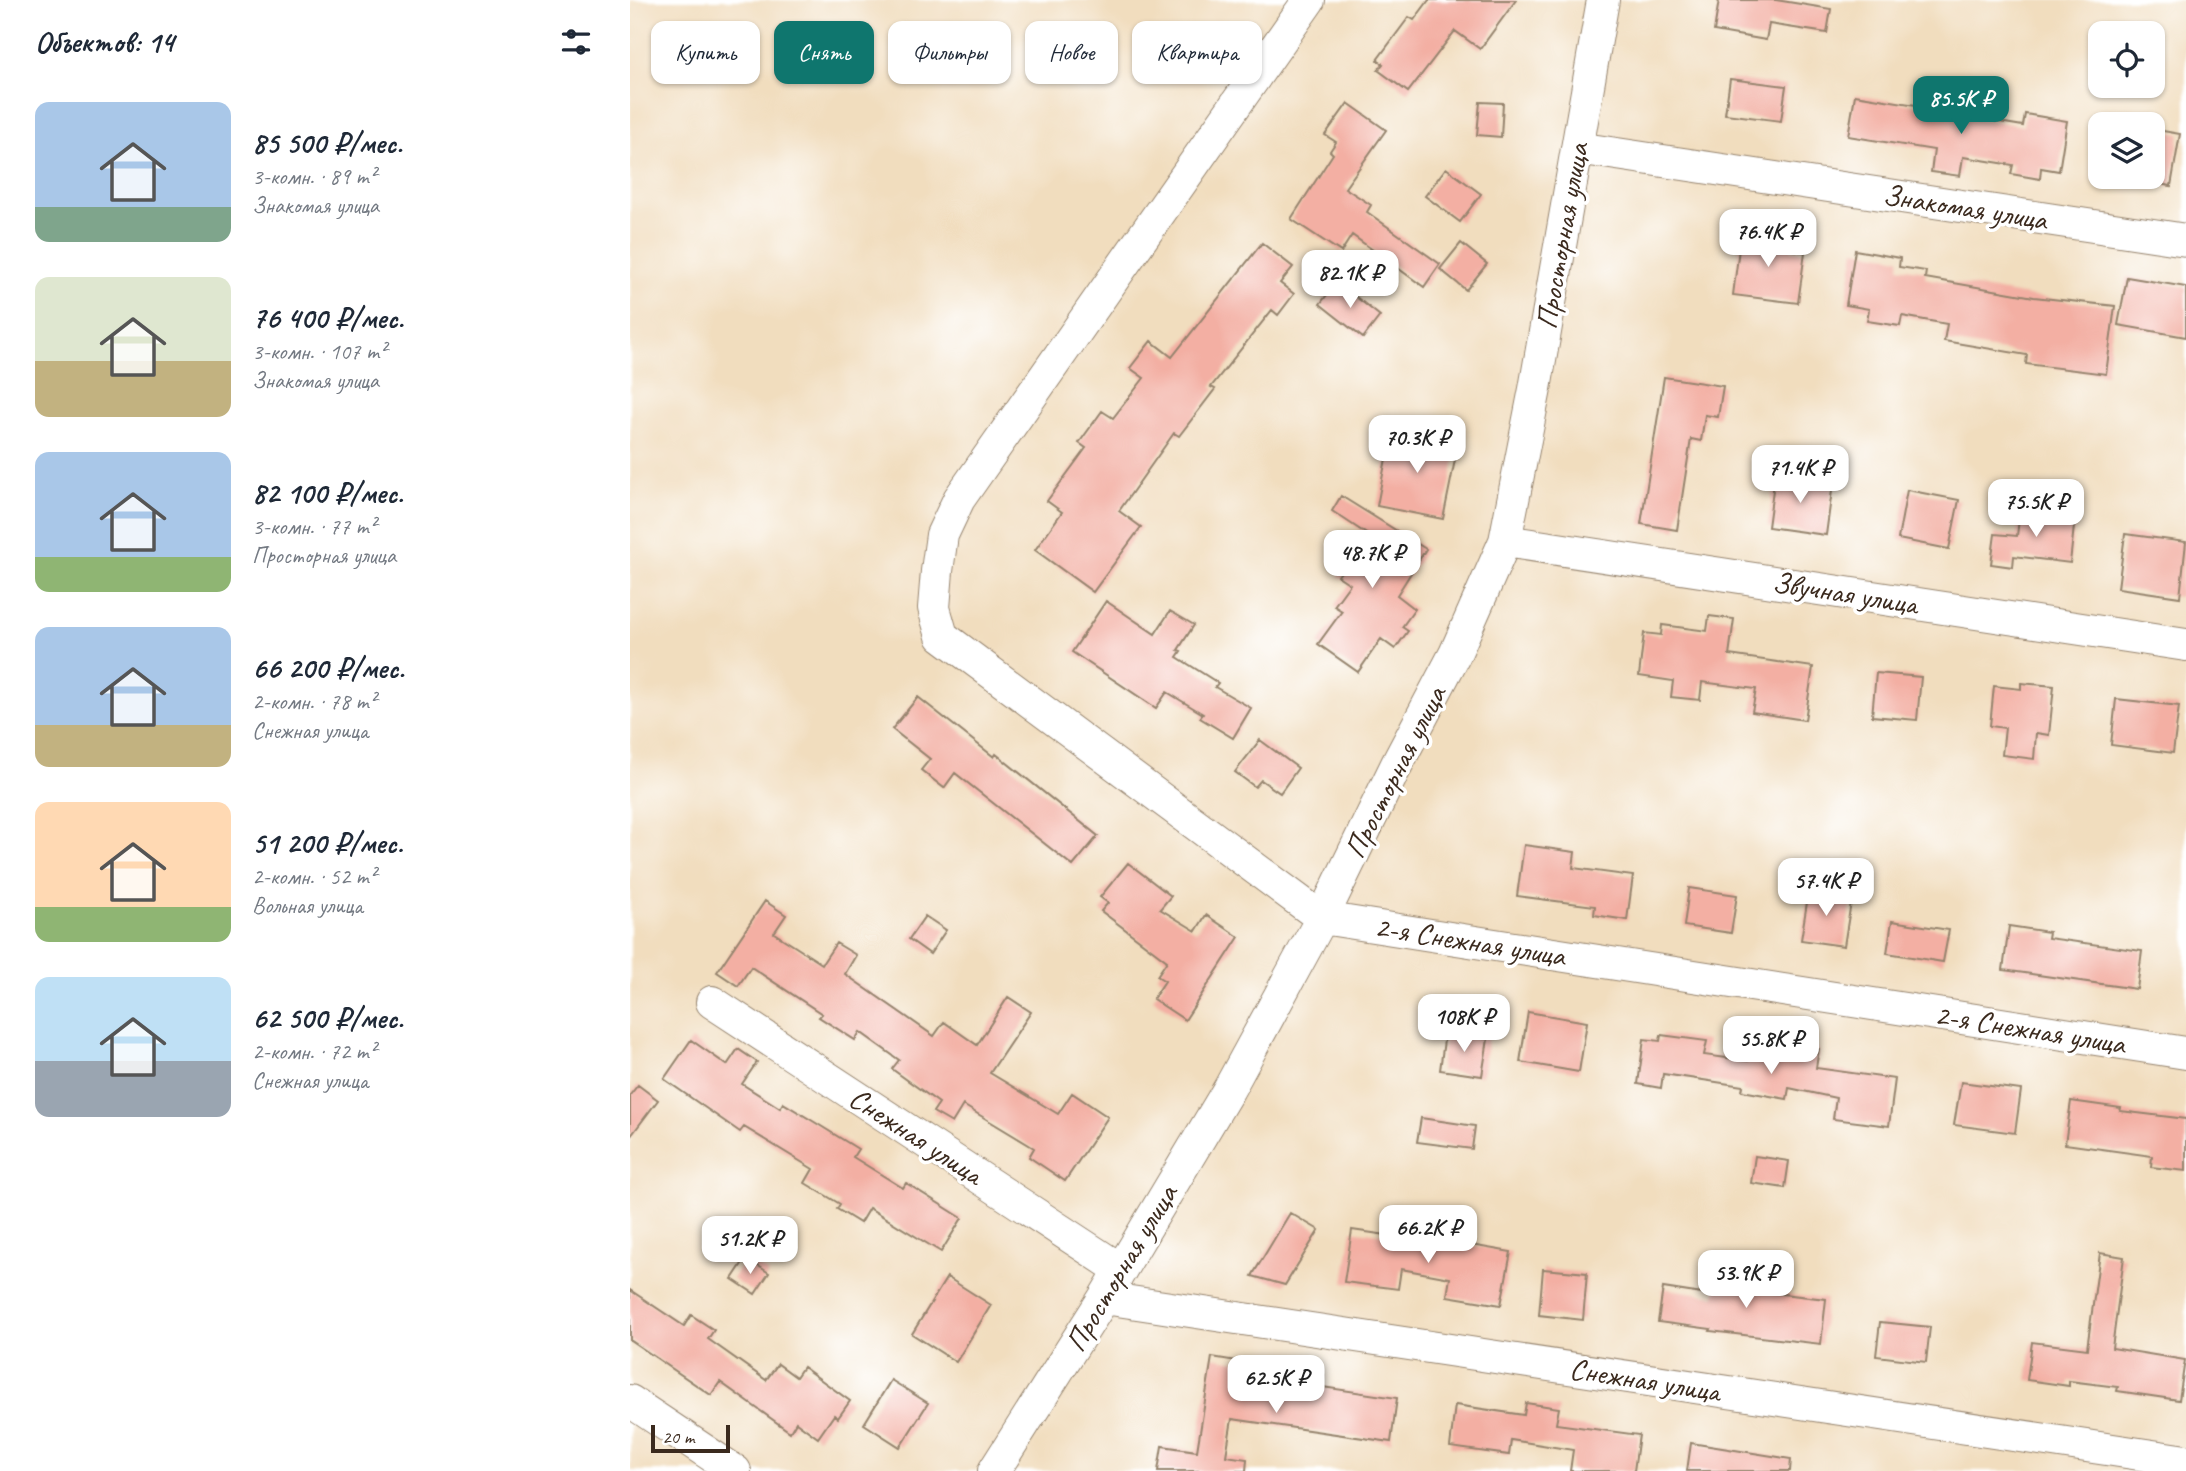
<!DOCTYPE html>
<html lang="ru">
<head>
<meta charset="utf-8">
<style>
	body { margin:0; font-family:Caveat,sans-serif; background:#f6f6f7; color:#1f2937; height:100vh; display:flex; flex-direction:column; font-size:26px; white-space:nowrap }
	* { box-sizing:border-box; margin:0 }
	p { font-size:23px; color:#747a83 }
	.icon { flex:none; width:38px; height:38px; fill:none; stroke:currentColor; stroke-width:2; stroke-linecap:round; stroke-linejoin:round }
	.map { position:relative; flex:1; overflow:hidden }
	.sheet { display:flex; flex-direction:column; background:#fff; width:630px }
	.sheet>* { flex:none }
	.hud { position:absolute; left:21px; top:21px; width:665px; height:63px; display:flex; gap:14px }
	.controls { position:absolute; left:1458px; top:21px; display:grid; gap:14px }
	.controls a { display:grid; place-items:center; width:77px; height:77px; border-radius:14px; background:#fff; box-shadow:0 2px 5px #0004; font-size:35px }
	.scale { position:absolute; left:21px; bottom:18px; width:79px; box-sizing:border-box; padding-left:7px; border:4px solid #3b2a1e; border-top:0; font-size:19px; line-height:24px; white-space:nowrap; color:#3b2a1e; -webkit-text-stroke:5px #fff; paint-order:stroke }
	.price { position:absolute; translate:-50% -60px; padding:0 16px; border-radius:14px; background:#fff; color:#222; font-size:23px; line-height:46px; filter:drop-shadow(0 2px 4px #0008) }
	.price::after { content:''; position:absolute; left:50%; top:42px; width:21px; height:16px; margin-left:-10px; background:inherit; clip-path:polygon(0 0,100% 0,50% 100%) }
	.price.active { background:#0f766e; color:#fff }
	ul { padding:0; list-style:none }
	li { display:flex; align-items:center; gap:21px; height:175px; padding:0 35px }
	li span { display:grid; place-items:center; flex:none; width:196px; height:140px; border-radius:14px; color:#555 }
	li>.icon { margin-inline-start:auto }
	span .icon { width:84px; height:84px; fill:#fffc; stroke-width:1 }
	li b { font-size:30px }
	h2 { display:flex; justify-content:space-between; align-items:center; height:84px; padding:0 35px; font-size:30px }
	.chip { padding:0 24px; border-radius:14px; background:#fff; box-shadow:0 2px 5px #0004; font-size:24px; line-height:63px }
	.chip.active { background:#0f766e; color:#fff }
	main { display:flex; flex:1; min-height:0 }
	.map>svg:first-child { display:block }
</style>
</head>
<body>
<main>
<section class="sheet">
<h2>Объектов: 14<svg class="icon" aria-label="filters" viewBox="0 0 24 24"><path d="M4 7h16M4 17h16"/><circle cx="9" cy="7" r="2"/><circle cx="15" cy="17" r="2"/></svg></h2>
<ul>
<li><span style="background:linear-gradient(#a9c7e8 75%,#7fa58c 0)"><svg class="icon" aria-label="home" viewBox="0 0 24 24"><path d="M3 11l9-7 9 7M6 9v11h12V9"/></svg></span><div><b>85 500 ₽/мес.</b><p>3-комн. · 89 m²</p><p>Знакомая улица</p></div></li>
<li><span style="background:linear-gradient(#dfe7d0 60%,#c2b280 0)"><svg class="icon" aria-label="home" viewBox="0 0 24 24"><path d="M3 11l9-7 9 7M6 9v11h12V9"/></svg></span><div><b>76 400 ₽/мес.</b><p>3-комн. · 107 m²</p><p>Знакомая улица</p></div></li>
<li><span style="background:linear-gradient(#a9c7e8 75%,#8fb573 0)"><svg class="icon" aria-label="home" viewBox="0 0 24 24"><path d="M3 11l9-7 9 7M6 9v11h12V9"/></svg></span><div><b>82 100 ₽/мес.</b><p>3-комн. · 77 m²</p><p>Просторная улица</p></div></li>
<li><span style="background:linear-gradient(#a9c7e8 70%,#c2b280 0)"><svg class="icon" aria-label="home" viewBox="0 0 24 24"><path d="M3 11l9-7 9 7M6 9v11h12V9"/></svg></span><div><b>66 200 ₽/мес.</b><p>2-комн. · 78 m²</p><p>Снежная улица</p></div></li>
<li><span style="background:linear-gradient(#ffd9b3 75%,#8fb573 0)"><svg class="icon" aria-label="home" viewBox="0 0 24 24"><path d="M3 11l9-7 9 7M6 9v11h12V9"/></svg></span><div><b>51 200 ₽/мес.</b><p>2-комн. · 52 m²</p><p>Вольная улица</p></div></li>
<li><span style="background:linear-gradient(#bfe0f5 60%,#9aa5b1 0)"><svg class="icon" aria-label="home" viewBox="0 0 24 24"><path d="M3 11l9-7 9 7M6 9v11h12V9"/></svg></span><div><b>62 500 ₽/мес.</b><p>2-комн. · 72 m²</p><p>Снежная улица</p></div></li>
</ul>
</section>
<div class="map">
<svg width="1556" height="1471" viewBox="0 0 1556 1471">
	<rect width="100%" height="100%" fill="#fff"/>
	<filter id="ink" filterUnits="userSpaceOnUse"><feTurbulence type="fractalNoise" baseFrequency=".0143" numOctaves="2"/><feDisplacementMap in="SourceGraphic" scale="14" xChannelSelector="R" yChannelSelector="G"/><feConvolveMatrix kernelMatrix="1 2 1 2 8 2 1 2 1" color-interpolation-filters="sRGB"/></filter>
	<filter id="wash" filterUnits="userSpaceOnUse"><feTurbulence type="fractalNoise" baseFrequency=".00686" numOctaves="4" result="noise"/><feDisplacementMap in="SourceGraphic" scale="28" xChannelSelector="R" yChannelSelector="G"/><feGaussianBlur stdDeviation="1.57" result="paint"/><feColorMatrix in="noise" values="0 0 0 0 0 0 0 0 0 0 0 0 0 0 0 0 0 1.4 0 .05"/><feComposite in="paint" operator="in"/></filter>
	<g filter="url(#wash)">
		<rect width="100%" height="100%" fill="#f1ddbe"/>
		<g id="blocks">
			<path fill="#f3afa3" d="M 799,0 L 886,0 L 850,49 L 825,31 L 778,92 L 748,70 L 753,64 L 747,60 L 779,17 L 784,20 Z
				M 1089,0 L 1146,0 L 1201,9 L 1197,33 L 1139,24 L 1136,40 L 1084,31 Z
				M 1100,79 L 1156,86 L 1151,121 L 1095,114 Z
				M 1225,95 L 1310,109 L 1311,107 L 1340,112 L 1339,117 L 1393,126 L 1395,114 L 1437,121 L 1429,171 L 1411,168 L 1410,179 L 1381,174 L 1383,165 L 1333,157 L 1330,176 L 1301,172 L 1304,150 L 1218,136 Z
				M 850,102 L 873,103 L 871,137 L 847,135 Z
				M 718,103 L 756,130 L 715,188 L 741,205 L 737,212 L 810,264 L 794,287 L 722,235 L 711,252 L 661,219 L 703,154 L 700,151 L 706,142 L 695,135 Z
				M 1522,129 L 1550,134 L 1541,186 L 1522,183 Z
				M 816,168 L 851,194 L 830,222 L 795,196 Z
				M 1111,233 L 1162,239 L 1161,250 L 1175,252 L 1168,303 L 1103,295 Z
				M 632,243 L 663,267 L 650,283 L 664,294 L 648,315 L 642,310 L 581,387 L 585,389 L 549,436 L 544,433 L 489,511 L 511,527 L 463,592 L 405,550 L 432,512 L 417,501 L 456,448 L 449,443 L 472,411 L 483,418 L 514,378 L 500,368 L 521,341 L 542,357 Z
				M 831,243 L 857,264 L 836,290 L 810,269 Z
				M 1225,250 L 1270,258 L 1269,267 L 1296,271 L 1295,278 L 1404,297 L 1485,306 L 1476,374 L 1396,364 L 1397,355 L 1314,341 L 1317,324 L 1272,316 L 1270,326 L 1237,321 L 1239,309 L 1216,305 Z
				M 1497,277 L 1556,287 L 1556,337 L 1488,325 Z
				M 707,282 L 750,316 L 733,338 L 690,304 Z
				M 1034,377 L 1093,386 L 1088,417 L 1075,415 L 1071,441 L 1061,439 L 1047,530 L 1011,524 Z
				M 761,432 L 828,445 L 813,519 L 747,506 Z
				M 1145,475 L 1203,483 L 1196,535 L 1138,527 Z
				M 1277,490 L 1329,500 L 1319,549 L 1268,539 Z
				M 711,496 L 796,549 L 767,595 L 785,609 L 772,627 L 778,631 L 765,649 L 751,639 L 728,672 L 688,644 L 712,611 L 704,606 L 720,584 L 708,576 L 738,535 L 702,511 Z
				M 1390,510 L 1445,517 L 1440,563 L 1384,556 L 1383,567 L 1361,564 L 1365,534 L 1387,536 Z
				M 1495,534 L 1556,542 L 1550,597 L 1488,588 Z
				M 476,601 L 525,634 L 540,611 L 564,625 L 548,650 L 551,651 L 547,657 L 588,683 L 585,687 L 621,708 L 603,738 L 570,718 L 573,714 L 537,692 L 526,708 L 442,652 Z
				M 1079,616 L 1104,619 L 1099,655 L 1183,667 L 1175,720 L 1122,712 L 1126,689 L 1072,682 L 1070,700 L 1041,697 L 1043,681 L 1009,676 L 1014,633 L 1031,635 L 1032,625 L 1077,631 Z
				M 1246,673 L 1291,677 L 1287,720 L 1242,716 Z
				M 1391,683 L 1424,686 L 1419,735 L 1406,733 L 1404,759 L 1372,755 L 1375,728 L 1360,726 L 1364,686 L 1391,689 Z
				M 288,697 L 364,757 L 366,754 L 468,836 L 443,866 L 325,773 L 314,788 L 291,770 L 300,759 L 262,729 Z
				M 1486,699 L 1549,706 L 1543,753 L 1481,745 Z
				M 630,740 L 668,768 L 650,793 L 631,780 L 625,787 L 605,772 Z
				M 894,845 L 945,852 L 943,868 L 1003,876 L 997,920 L 964,915 L 965,906 L 887,896 Z
				M 498,863 L 541,896 L 530,909 L 566,931 L 576,915 L 609,937 L 555,1020 L 523,999 L 535,981 L 527,976 L 537,961 L 471,911 L 478,903 L 470,897 Z
				M 1059,888 L 1107,895 L 1101,933 L 1054,926 Z
				M 1179,890 L 1222,896 L 1214,946 L 1171,940 Z
				M 135,901 L 156,915 L 144,933 L 192,964 L 206,943 L 226,955 L 215,974 L 304,1036 L 314,1022 L 347,1045 L 378,997 L 401,1012 L 360,1073 L 428,1114 L 442,1093 L 478,1117 L 435,1181 L 399,1157 L 404,1148 L 333,1105 L 322,1123 L 303,1112 L 309,1103 L 262,1069 L 269,1060 L 230,1032 L 225,1040 L 189,1017 L 192,1014 L 121,967 L 108,986 L 87,972 Z
				M 295,916 L 316,930 L 300,954 L 279,939 Z
				M 1262,921 L 1319,930 L 1313,962 L 1257,953 Z
				M 1379,926 L 1419,932 L 1418,938 L 1512,951 L 1507,989 L 1373,970 Z
				M 898,1012 L 957,1022 L 949,1072 L 890,1062 Z
				M 815,1033 L 858,1039 L 852,1076 L 810,1070 Z
				M 1031,1035 L 1077,1041 L 1074,1055 L 1118,1061 L 1121,1047 L 1154,1053 L 1156,1043 L 1189,1049 L 1186,1068 L 1265,1079 L 1259,1126 L 1203,1119 L 1206,1098 L 1159,1088 L 1157,1099 L 1112,1091 L 1113,1086 L 1033,1074 L 1031,1088 L 1008,1084 L 1014,1039 L 1030,1041 Z
				M 61,1040 L 97,1065 L 108,1049 L 127,1062 L 112,1084 L 150,1108 L 153,1103 L 186,1123 L 228,1149 L 223,1157 L 273,1188 L 276,1183 L 332,1218 L 311,1252 L 239,1208 L 230,1223 L 207,1209 L 210,1204 L 175,1183 L 183,1169 L 114,1127 L 110,1132 L 34,1079 Z
				M 1331,1082 L 1391,1090 L 1385,1133 L 1324,1125 Z
				M 8,1085 L 28,1100 L 0,1137 L 0,1095 Z
				M 1441,1101 L 1491,1108 L 1490,1111 L 1556,1119 L 1556,1171 L 1521,1167 L 1522,1156 L 1435,1144 Z
				M 791,1118 L 845,1126 L 842,1149 L 787,1142 Z
				M 1125,1156 L 1159,1161 L 1155,1188 L 1121,1183 Z
				M 660,1213 L 689,1230 L 655,1285 L 622,1276 Z
				M 722,1230 L 812,1243 L 812,1240 L 881,1252 L 871,1305 L 817,1296 L 820,1278 L 771,1269 L 768,1289 L 714,1282 Z
				M 1470,1253 L 1494,1257 L 1482,1348 L 1555,1360 L 1549,1400 L 1487,1391 L 1488,1387 L 1439,1381 L 1439,1386 L 1397,1380 L 1402,1342 L 1457,1349 Z
				M 1098,1256 L 1121,1259 L 1117,1290 L 1196,1299 L 1191,1344 L 1080,1331 L 1081,1329 L 1028,1322 L 1033,1288 L 1085,1296 L 1086,1288 L 1094,1289 Z
				M 116,1258 L 139,1273 L 125,1294 L 102,1279 Z
				M 913,1269 L 957,1273 L 953,1320 L 909,1315 Z
				M 317,1277 L 361,1305 L 326,1362 L 282,1334 Z
				M 0,1290 L 54,1326 L 61,1315 L 84,1330 L 78,1339 L 136,1380 L 148,1364 L 166,1377 L 173,1367 L 220,1401 L 208,1418 L 204,1415 L 188,1438 L 166,1422 L 160,1432 L 90,1382 L 81,1395 L 0,1340 Z
				M 1250,1322 L 1300,1327 L 1296,1362 L 1246,1356 Z
				M 582,1357 L 613,1362 L 611,1376 L 668,1385 L 670,1371 L 694,1375 L 692,1387 L 767,1398 L 761,1442 L 602,1419 L 596,1456 L 617,1459 L 616,1471 L 528,1471 L 532,1446 L 567,1451 Z
				M 261,1380 L 298,1403 L 270,1447 L 234,1424 Z
				M 896,1403 L 929,1408 L 926,1424 L 1009,1435 L 1004,1471 L 940,1471 L 943,1450 L 881,1440 L 879,1455 L 820,1447 L 825,1405 L 894,1415 Z
				M 1061,1443 L 1161,1459 L 1160,1471 L 1057,1471 Z"/>
		</g>
	</g>
	<g filter="url(#ink)">
		<use href="#blocks" fill-opacity="0" stroke="#96846e" stroke-width="2"/>
		<g fill="none" stroke-linecap="round" stroke-linejoin="round">
			<g stroke="#96846e" stroke-width="34">
				<path id="minor" d="M 679,0 L 329,499 L 312,535 L 307,571 L 304,608 L 312,636 L 692,918 L 1556,1053
					M 947,148 L 1556,240
					M 875,541 L 1556,645
					M 82,1002 L 491,1270
					M 474,1298 L 1556,1461
					M 0,1401 L 105,1471
					M 364,1471 L 474,1298 L 599,1089 L 692,918 L 767,764 L 825,654 L 875,541 L 905,389 L 973,0"/>
			</g>
			<use href="#minor" stroke="#fff" stroke-width="32"/>
		</g>
	</g>
	<g text-anchor="middle" dominant-baseline="central" stroke-width="7" stroke-linejoin="round" paint-order="stroke">
		<g font-size="30" fill="#3b2a1e" stroke="#fff">
			<text transform="translate(1335 207) rotate(9)">Знакомая улица</text>
			<text transform="translate(932 236) rotate(-80)">Просторная улица</text>
			<text transform="translate(1215 593) rotate(9)">Звучная улица</text>
			<text transform="translate(765 772) rotate(-63)">Просторная улица</text>
			<text transform="translate(840 941) rotate(9)">2-я Снежная улица</text>
			<text transform="translate(1400 1029) rotate(9)">2-я Снежная улица</text>
			<text transform="translate(286 1136) rotate(33)">Снежная улица</text>
			<text transform="translate(491 1268) rotate(-59)">Просторная улица</text>
			<text transform="translate(1015 1380) rotate(9)">Снежная улица</text>
		</g>
	</g>
</svg>
<div class="controls">
<a><svg class="icon" aria-label="locate" viewBox="0 0 24 24"><circle cx="12" cy="12" r="6"/><path d="M12 2v4M12 18v4M2 12h4M18 12h4"/></svg></a>
<a><svg class="icon" aria-label="layers" viewBox="0 0 24 24"><path d="M12 4l9 5-9 5-9-5zM3 14l9 5 9-5"/></svg></a>
</div>
<div class="scale">20 m</div>
<b class="price active" style="left:1331px;top:136px">85.5K ₽</b>
<b class="price" style="left:1138px;top:269px">76.4K ₽</b>
<b class="price" style="left:720px;top:310px">82.1K ₽</b>
<b class="price" style="left:787px;top:475px">70.3K ₽</b>
<b class="price" style="left:1170px;top:505px">71.4K ₽</b>
<b class="price" style="left:1406px;top:539px">75.5K ₽</b>
<b class="price" style="left:742px;top:590px">48.7K ₽</b>
<b class="price" style="left:1196px;top:918px">57.4K ₽</b>
<b class="price" style="left:834px;top:1054px">108K ₽</b>
<b class="price" style="left:1141px;top:1076px">55.8K ₽</b>
<b class="price" style="left:798px;top:1265px">66.2K ₽</b>
<b class="price" style="left:120px;top:1276px">51.2K ₽</b>
<b class="price" style="left:1116px;top:1310px">53.9K ₽</b>
<b class="price" style="left:646px;top:1415px">62.5K ₽</b>
<div class="hud">
<a class="chip">Купить</a>
<a class="chip active">Снять</a>
<a class="chip">Фильтры</a>
<a class="chip">Новое</a>
<a class="chip">Квартира</a>
</div>
</div>
</main>
</body>
</html>
